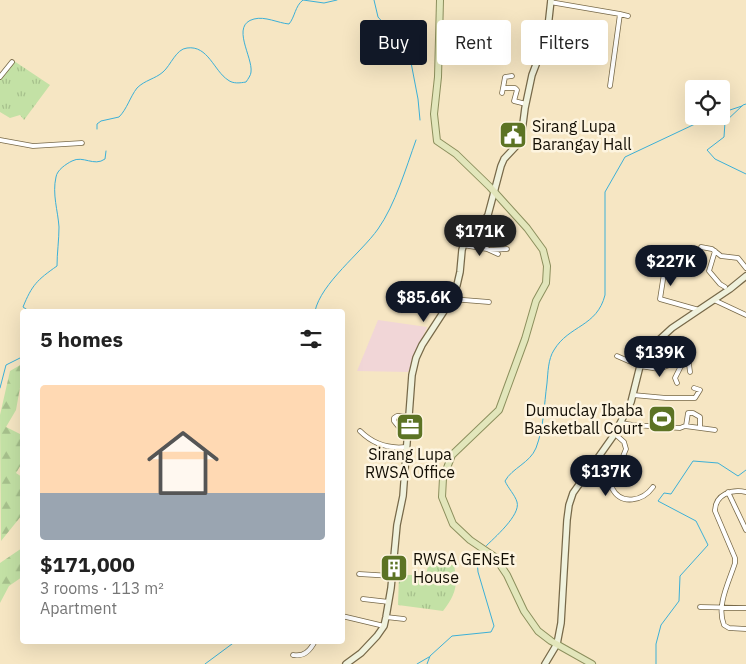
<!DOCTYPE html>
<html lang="en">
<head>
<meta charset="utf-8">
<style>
	body { margin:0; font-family:"IBM Plex Sans",sans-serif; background:#f2f2f2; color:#222; height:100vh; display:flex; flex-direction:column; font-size:19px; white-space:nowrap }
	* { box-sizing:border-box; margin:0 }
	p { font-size:16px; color:#767676 }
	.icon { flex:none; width:28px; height:28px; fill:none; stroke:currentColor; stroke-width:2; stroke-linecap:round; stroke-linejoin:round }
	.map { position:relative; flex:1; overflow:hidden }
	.drawer { position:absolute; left:20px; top:309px; width:325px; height:335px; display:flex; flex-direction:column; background:#fff; border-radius:5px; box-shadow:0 5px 20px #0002 }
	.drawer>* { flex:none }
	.guide { position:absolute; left:360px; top:20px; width:310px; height:45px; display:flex; gap:10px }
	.buttons { position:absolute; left:685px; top:80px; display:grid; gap:10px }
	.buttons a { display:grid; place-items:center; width:45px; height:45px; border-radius:5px; background:#fff; box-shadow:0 5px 20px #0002; font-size:25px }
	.price { position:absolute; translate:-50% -42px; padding:0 11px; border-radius:18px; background:#111827; color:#fff; font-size:16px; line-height:32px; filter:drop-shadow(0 1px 2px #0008) }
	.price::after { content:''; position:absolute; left:50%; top:30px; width:15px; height:11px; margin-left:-8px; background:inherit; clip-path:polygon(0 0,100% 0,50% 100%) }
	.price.selected { background:#222; color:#fff }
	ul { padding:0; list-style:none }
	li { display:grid; align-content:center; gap:10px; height:265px; padding:0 20px }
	li span { display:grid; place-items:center; height:155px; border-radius:5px; color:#555 }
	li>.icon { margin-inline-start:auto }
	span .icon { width:90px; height:90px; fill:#fffc; stroke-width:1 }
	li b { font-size:21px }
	h2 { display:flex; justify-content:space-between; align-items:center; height:60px; padding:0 20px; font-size:21px }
	.chip { padding:0 18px; border-radius:5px; background:#fff; box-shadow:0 5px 20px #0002; font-size:18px; line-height:45px }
	.chip.selected { background:#111827; color:#fff }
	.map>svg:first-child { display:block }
</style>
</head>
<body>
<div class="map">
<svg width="746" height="664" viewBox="0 0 746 664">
	<defs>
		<pattern id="grass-tufts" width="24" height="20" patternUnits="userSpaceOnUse" patternTransform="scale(1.25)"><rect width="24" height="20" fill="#c3e1a5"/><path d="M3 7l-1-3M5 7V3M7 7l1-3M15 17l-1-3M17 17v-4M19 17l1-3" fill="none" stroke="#a6c08c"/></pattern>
		<pattern id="forest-firs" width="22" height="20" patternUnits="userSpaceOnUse" patternTransform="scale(1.25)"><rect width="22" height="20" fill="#c3e1a5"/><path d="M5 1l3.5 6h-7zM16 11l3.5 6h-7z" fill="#a6c08c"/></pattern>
	</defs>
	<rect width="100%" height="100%" fill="#f6e6c3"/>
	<path fill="#f1d6d7" d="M 378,320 L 427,327 L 408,372 L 357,371 Z"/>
	<path fill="url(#grass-tufts)" d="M 14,61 L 50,85 L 24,120 L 20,115 L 10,118 L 0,112 L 0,79 Z
		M 454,565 C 458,586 456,594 443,611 L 398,605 L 399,575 L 426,575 L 428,566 Z"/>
	<path fill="url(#forest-firs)" d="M 22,364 L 22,380 L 21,382 L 16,410 L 6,427 L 22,435 L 22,463 L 16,473 L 22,477 L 22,515 L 1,541 L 0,415 L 10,371 Z
		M 22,548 L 22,577 L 9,586 L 0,603 L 0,563 Z"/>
	<path fill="#c3e1a5" d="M 655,414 L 670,415 L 669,424 L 655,422 Z"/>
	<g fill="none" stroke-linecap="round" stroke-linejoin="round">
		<path stroke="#3cb0d7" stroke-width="1" d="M 374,0 L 378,17 L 409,52 L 418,99 L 420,120
			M 746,104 L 743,105 L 725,122 L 724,137 L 707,150 L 715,159 L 746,174
			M 721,113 L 742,106
			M 97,129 L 97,124 L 101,121 L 119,117 C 127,109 130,97 137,88 C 145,80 155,79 163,72 C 171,65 176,49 187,48 C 208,45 214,71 228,80 C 233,84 240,83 246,82 C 248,79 251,75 251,72 C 253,57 230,25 254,19 C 265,16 278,23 289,24 C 295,17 295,6 303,0 L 324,3 L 337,0
			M 29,311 L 23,307 C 32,285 37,280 57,266 C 57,253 59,240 59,227 C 58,211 52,194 56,177 C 57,170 66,164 72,161 C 83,155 94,167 105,159 L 106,151
			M 315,311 C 321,283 361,253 378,229 C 395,205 406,168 416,140
			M 0,388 L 6,365 L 22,357
			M 485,547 C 494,538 521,515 517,502 C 515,495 508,488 505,481 C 512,468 530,463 536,448 C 544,427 544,405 547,383 C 548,373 548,359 554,350 C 569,325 597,327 605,295 L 605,192 L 625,157 L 712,116
			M 205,664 L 236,641
			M 417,664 L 429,657
			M 427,664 L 430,656 L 452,636 L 491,632 L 494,626 L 478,572 L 477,560 L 482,550
			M 656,664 L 656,644 L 661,625 L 679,601 L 680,576 L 708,545 L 696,521 L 658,501 L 664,493 L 671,494 L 693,461 L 718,463 L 738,476 L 746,470"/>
		<g stroke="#776949" stroke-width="5.5">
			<path id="street" d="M 550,2 L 620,14 L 610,86
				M 620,14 L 628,16
				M 547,36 L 576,37
				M 0,77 L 12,62
				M 503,88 L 505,77 L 512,76
				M 502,93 L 503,88 L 515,88 L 517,90 L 514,101 L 526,104
				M 0,140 L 33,146 L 82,143
				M 463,245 L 487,249 L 498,254
				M 701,247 L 712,249 L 721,256 L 738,258 L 746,268
				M 668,248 L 660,299 L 699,310
				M 490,250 L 507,249
				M 715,251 L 709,271 L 720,284 L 725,287
				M 451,299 L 489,302
				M 714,300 L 746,315
				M 617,356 L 640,366 L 659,369 L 672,364 L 689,364 L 690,372
				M 677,383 L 675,378 L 682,364
				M 633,395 L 666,398 L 695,398 L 700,390 L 694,388
				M 621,423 L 633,425 L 680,428 L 685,426 L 715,430
				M 686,426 L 688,413 L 693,413 L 700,417 L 700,428
				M 408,429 L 398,426 L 394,421 L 394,418 L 397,416 L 409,416
				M 360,431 C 373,444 388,449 406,447
				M 615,434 L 624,442 L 626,449 L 615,476 L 612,488 C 621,506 643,501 653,487
				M 728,492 L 746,530
				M 746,492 C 732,489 715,494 715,511 L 735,558 L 735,563 C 729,582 716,606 724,625 L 729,628 L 746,629
				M 359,574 L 392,576
				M 363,599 L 389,602
				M 700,607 L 746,608
				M 342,616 L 384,626
				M 386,617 L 404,619
				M 293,655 C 304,657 310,651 315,641"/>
		</g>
		<g stroke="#776949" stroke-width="8">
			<path id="secondary" d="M 346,664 L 361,653 L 377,636 L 384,626 L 386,617 L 391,588 L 397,525 L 403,496 L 412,375 L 416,358 L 422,345 L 448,305 L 457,285 L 460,272 L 462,250 L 465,240 L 481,225 L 488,215 L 501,166 L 504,159 L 518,144 L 521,139 L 525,108 L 532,75 L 547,36 L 551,0
				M 545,664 L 557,644 L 561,623 L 567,520 L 569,505 L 573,493 L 614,435 L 631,402 L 640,366 L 648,350 L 672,328 L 730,289 L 746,276"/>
		</g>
		<g stroke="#8c8f5d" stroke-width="8">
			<path id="primary" d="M 440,0 L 438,77 L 434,114 L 437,141 L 456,154 L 490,187 L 527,228 L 543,250 L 547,266 L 546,283 L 536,301 L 525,339 L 499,410 L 452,455 L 443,478 L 442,497 L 453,524 L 470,540 L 495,557 L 507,575 L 524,611 L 538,631 L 551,641 L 592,664"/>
		</g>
		<use href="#street" stroke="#fff" stroke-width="4"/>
		<use href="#secondary" stroke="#f0f2dd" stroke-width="5.5"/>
		<use href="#primary" stroke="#e2e6bb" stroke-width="6"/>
	</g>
	<defs>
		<g id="civic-square" transform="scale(1.4375)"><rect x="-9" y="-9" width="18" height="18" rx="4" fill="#5c7324" stroke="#fdf4df"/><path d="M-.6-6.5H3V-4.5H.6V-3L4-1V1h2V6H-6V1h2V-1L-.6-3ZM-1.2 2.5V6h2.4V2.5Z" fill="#fff"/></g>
		<g id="stadium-square" transform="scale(1.4375)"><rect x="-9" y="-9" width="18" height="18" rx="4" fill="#5c7324" stroke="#fdf4df"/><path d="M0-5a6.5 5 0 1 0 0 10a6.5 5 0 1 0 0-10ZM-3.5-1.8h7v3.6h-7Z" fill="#fff"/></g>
		<g id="office-square" transform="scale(1.4375)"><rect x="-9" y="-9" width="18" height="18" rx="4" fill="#5c7324" stroke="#fdf4df"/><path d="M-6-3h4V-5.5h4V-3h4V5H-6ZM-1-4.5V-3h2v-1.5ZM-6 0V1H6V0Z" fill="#fff"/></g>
		<g id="building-square" transform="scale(1.4375)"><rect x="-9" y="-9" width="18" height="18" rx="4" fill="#5c7324" stroke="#fdf4df"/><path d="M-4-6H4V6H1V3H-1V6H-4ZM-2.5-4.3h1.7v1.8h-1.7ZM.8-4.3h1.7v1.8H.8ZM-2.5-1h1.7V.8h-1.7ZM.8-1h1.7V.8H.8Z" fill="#fff"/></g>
	</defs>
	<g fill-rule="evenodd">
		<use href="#civic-square" x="513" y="135"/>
		<use href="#stadium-square" x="662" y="419"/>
		<use href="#office-square" x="410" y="427"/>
		<use href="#building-square" x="394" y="568"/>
	</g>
	<g text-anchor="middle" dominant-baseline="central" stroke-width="5" stroke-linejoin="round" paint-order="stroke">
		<g font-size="16" fill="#120d03" stroke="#fdf4df" text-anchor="start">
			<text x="532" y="126">Sirang Lupa<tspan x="532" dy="18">Barangay Hall</tspan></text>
			<text x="643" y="410" text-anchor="end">Dumuclay Ibaba<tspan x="643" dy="18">Basketball Court</tspan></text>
			<text x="410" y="454" text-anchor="middle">Sirang Lupa<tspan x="410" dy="18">RWSA Office</tspan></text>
			<text x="413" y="559">RWSA GENsEt<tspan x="413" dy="18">House</tspan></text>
		</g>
	</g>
</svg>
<div class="buttons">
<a><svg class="icon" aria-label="locate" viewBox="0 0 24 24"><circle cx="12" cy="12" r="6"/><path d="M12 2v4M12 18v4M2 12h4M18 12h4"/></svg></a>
</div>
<b class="price selected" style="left:480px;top:257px">$171K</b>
<b class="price" style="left:671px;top:287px">$227K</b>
<b class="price" style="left:424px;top:323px">$85.6K</b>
<b class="price" style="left:660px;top:378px">$139K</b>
<b class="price" style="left:606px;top:497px">$137K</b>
<div class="guide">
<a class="chip selected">Buy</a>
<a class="chip">Rent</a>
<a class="chip">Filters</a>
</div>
<section class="drawer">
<h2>5 homes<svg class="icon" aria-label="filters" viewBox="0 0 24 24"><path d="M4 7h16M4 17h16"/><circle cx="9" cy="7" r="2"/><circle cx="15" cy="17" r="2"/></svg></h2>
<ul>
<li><span style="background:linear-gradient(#ffd9b3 70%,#9aa5b1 0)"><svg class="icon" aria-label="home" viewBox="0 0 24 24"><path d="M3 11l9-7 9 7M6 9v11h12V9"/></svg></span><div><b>$171,000</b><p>3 rooms · 113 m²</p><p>Apartment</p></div></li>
</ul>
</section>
</div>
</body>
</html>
